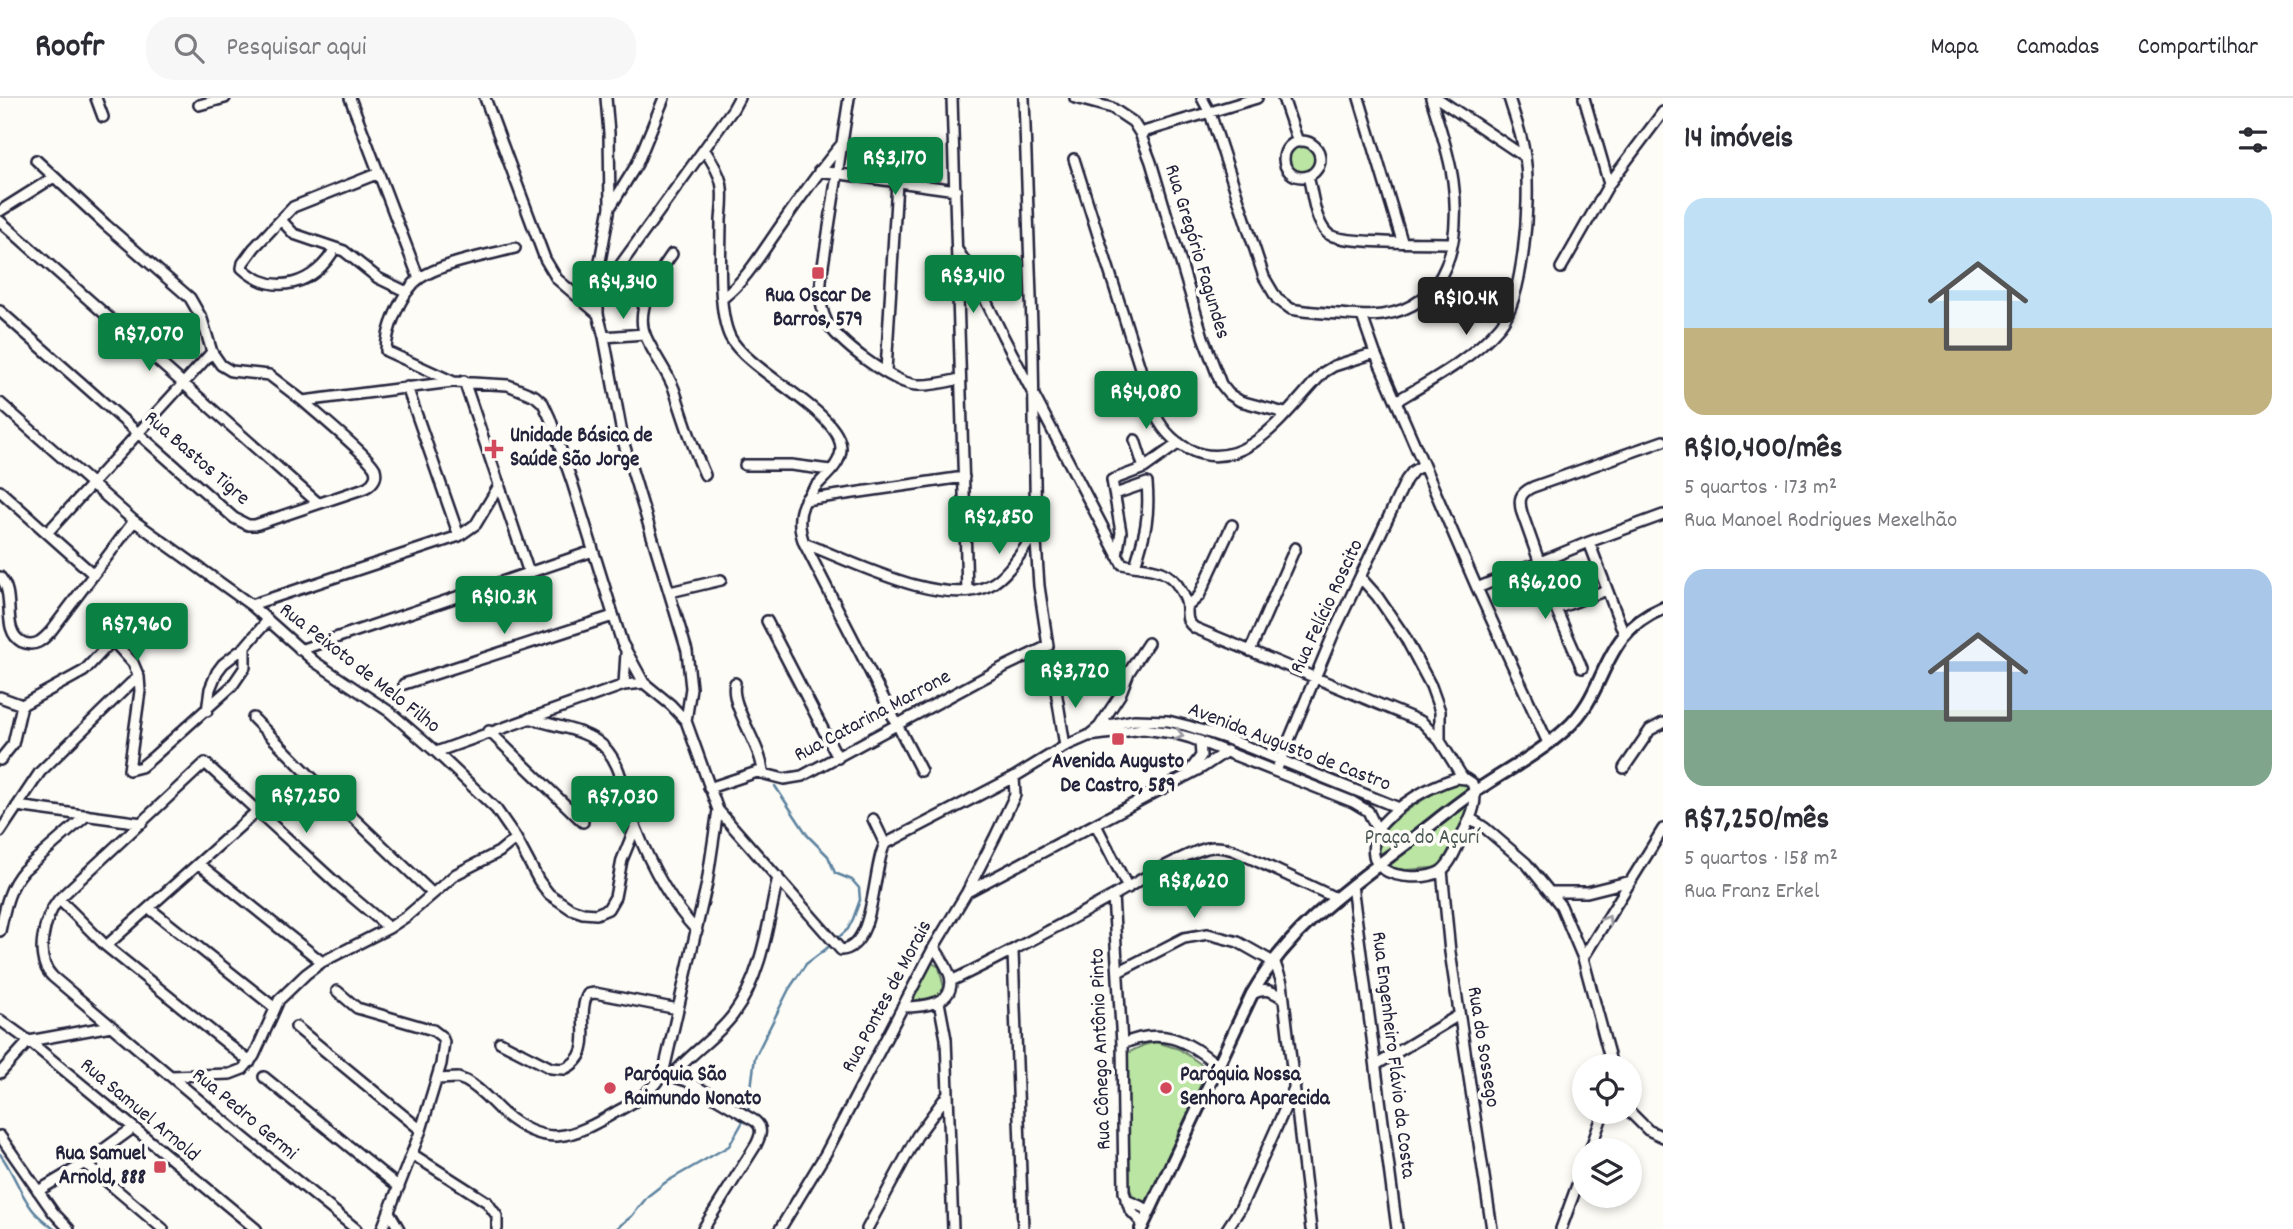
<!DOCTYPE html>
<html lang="pt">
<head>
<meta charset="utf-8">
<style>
	body { margin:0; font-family:Dekko,sans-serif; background:#f7f7f7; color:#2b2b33; height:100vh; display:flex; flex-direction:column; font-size:26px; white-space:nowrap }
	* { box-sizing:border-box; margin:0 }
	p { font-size:23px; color:#7c7c81 }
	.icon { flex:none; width:38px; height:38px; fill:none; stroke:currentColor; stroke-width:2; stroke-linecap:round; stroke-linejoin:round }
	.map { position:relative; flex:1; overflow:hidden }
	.side { display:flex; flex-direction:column; background:#fff; width:630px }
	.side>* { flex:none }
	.fabs { position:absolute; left:1572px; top:956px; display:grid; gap:14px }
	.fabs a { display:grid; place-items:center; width:70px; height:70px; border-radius:50%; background:#fff; box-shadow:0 4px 10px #0003; font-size:35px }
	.price { position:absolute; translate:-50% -60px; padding:0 16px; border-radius:7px; background:#0b8043; color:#fff; font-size:23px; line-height:46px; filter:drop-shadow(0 2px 4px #0008) }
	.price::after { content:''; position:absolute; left:50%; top:42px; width:21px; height:16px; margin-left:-10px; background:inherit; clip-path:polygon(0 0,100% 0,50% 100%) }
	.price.selected { background:#222; color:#fff }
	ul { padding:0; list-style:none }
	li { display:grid; align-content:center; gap:14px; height:371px; padding:0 21px }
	li span { display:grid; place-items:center; height:217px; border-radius:21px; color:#555 }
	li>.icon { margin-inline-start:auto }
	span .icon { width:126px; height:126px; fill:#fffc; stroke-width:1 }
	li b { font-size:30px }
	h2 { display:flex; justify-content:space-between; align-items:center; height:84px; padding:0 21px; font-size:30px }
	header { display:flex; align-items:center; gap:42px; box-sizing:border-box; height:98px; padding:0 35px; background:#fff; border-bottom:2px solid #e1e1e2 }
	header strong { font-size:33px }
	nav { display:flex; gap:38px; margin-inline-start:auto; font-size:24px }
	.search { width:490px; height:63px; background:#f7f7f7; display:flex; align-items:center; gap:18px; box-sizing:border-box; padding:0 24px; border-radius:28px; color:#7c7c81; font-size:26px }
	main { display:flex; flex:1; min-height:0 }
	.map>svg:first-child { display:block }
</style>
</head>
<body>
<header>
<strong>Roofr</strong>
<div class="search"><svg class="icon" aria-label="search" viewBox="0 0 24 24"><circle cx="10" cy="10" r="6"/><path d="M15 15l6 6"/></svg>Pesquisar aqui</div>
<nav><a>Mapa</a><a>Camadas</a><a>Compartilhar</a></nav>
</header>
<main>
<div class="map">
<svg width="1663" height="1131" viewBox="0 0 1663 1131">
	<rect width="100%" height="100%" fill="#fdfcf7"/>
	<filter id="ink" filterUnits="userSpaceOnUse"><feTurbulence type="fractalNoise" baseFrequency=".0143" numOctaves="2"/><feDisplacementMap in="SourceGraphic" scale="14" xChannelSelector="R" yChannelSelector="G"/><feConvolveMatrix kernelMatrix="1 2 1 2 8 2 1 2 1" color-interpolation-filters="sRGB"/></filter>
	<g filter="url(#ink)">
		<path fill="#bae5a2" stroke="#6e846e" stroke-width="2" d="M1289 61a13 13 0 1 1 26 0a13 13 0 1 1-26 0Z
			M 1461,683 C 1486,698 1451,750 1442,769 L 1406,772 L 1393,770 L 1377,753 C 1378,745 1379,738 1385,732 C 1401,714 1438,690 1461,683 Z
			M 932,865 L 939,869 L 944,890 L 932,904 L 911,905 Z
			M 1156,944 L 1179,951 L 1208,971 L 1146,1106 L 1133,1099 L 1129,1088 L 1125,956 L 1144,947 Z"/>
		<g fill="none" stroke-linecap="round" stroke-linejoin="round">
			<path stroke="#5b829f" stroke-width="2.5" d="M 748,1014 L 755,959 L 789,891 L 806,866 L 826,851 L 848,831 L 853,821 L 860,802 L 859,790 L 852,782 L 835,775 L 828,758 L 808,738 L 775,688
				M 0,1056 C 13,1073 19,1094 32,1111 C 38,1119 47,1125 54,1131
				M 616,1131 L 632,1118 L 648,1098 L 666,1084 L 729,1048 L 745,1020"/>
			<g stroke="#22223b" stroke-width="14">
				<path id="minor" d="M 96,0 L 103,19
					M 350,0 L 419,181
					M 485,0 L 545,161 L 557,181 L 598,216
					M 606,0 L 609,35 L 610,109 L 598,174 L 598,216 L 604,239 L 624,346 L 687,553 L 691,590 L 686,623
					M 849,0 L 822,174 C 820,191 819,207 826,222 C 835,243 894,286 917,287 C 932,288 946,284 960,281
					M 952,0 L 967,493
					M 1075,0 L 1112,10 L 1133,24 L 1140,35 L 1151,64 L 1203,239 L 1221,286 L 1229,296 L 1240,303 L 1285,315
					M 1202,0 L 1210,15 L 1264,179 L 1277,201 L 1291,211 C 1307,214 1323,215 1339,216 C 1353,217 1368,219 1382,217 C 1450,207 1461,140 1453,83 C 1449,54 1439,27 1431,0
					M 1283,0 L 1298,44
					M 1359,0 L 1402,143
					M 1437,0 L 1525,59
					M 1584,0 L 1609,86
					M 199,7 L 225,0
					M 1140,35 L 1257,0
					M1284 61a18 18 0 1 1 36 0a18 18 0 1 1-36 0Z
					M 704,51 C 711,62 718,72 721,84 C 724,96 722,110 721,122 C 721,152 717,212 730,239 C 748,274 841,314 841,351 C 840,383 784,391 804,445 L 921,673
					M 1074,61 L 1153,311 C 1160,329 1171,342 1188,351 C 1246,380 1290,308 1324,274 L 1334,268 L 1375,255
					M 36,62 L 106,127 L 190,200 L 202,221 L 212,254 L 221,267 L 231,273 L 269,277 L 303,303 L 452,284
					M 819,73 L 956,92
					M 1308,78 C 1313,96 1314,121 1327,135 C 1338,147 1431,144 1452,145
					M 611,108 L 637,66 L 664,0
					M 0,113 L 54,79
					M 281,122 L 294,136 L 344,153 L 378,180 L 407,194
					M 0,123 L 318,405
					M 335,150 C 316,186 274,200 242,170 L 243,165 L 254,150 L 293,109 L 379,75
					M 515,150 C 489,157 442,165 420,180 C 408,189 401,202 395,216 C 390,228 386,241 386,253 L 454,284 L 508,287 L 535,298 L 543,305 L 550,320 L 572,384 L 622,545 L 644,585
					M 958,153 L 972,174 L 1003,238 L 1122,466 C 1144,471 1168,468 1180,491 C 1184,497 1187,504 1187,511 C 1187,521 1187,524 1195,530 L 1422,624 L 1440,643 L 1463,680
					M 672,156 C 657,178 633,211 646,239 C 654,257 667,273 674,291 C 684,321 692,348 705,377
					M 1561,170 L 1609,86 L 1663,14
					M 598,198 L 733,11 L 739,0
					M 723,200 C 745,183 759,159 775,136 C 796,106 817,75 841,47
					M 0,213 L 234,420 L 248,427 L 255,427 L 362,391 C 371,388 378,381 375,371 C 371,360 316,315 303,303
					M 1362,218 L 1375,255 L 1477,490 L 1548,645
					M 604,239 L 644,236
					M 886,273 L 897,84
					M 464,283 L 529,475
					M 407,289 L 459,438
					M 1396,303 C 1432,282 1473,260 1500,228 C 1524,200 1530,105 1526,67 C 1524,44 1516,22 1509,0
					M 0,305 L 134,423 L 251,507 L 315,564 L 390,614 L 436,654 L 496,711 L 516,740 L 539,783 L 549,796 L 571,811 L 583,815 L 596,816 L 608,811 L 615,799 L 622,762 L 635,730
					M 745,367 L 791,367 L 830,372
					M 1144,370 L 1179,345
					M 0,393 L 93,476
					M 1115,396 L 1147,385 C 1150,419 1145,436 1135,468
					M 805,402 L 964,379
					M 47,435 L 212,254
					M 1589,444 L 1624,536
					M 804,445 C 849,462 944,512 990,487 C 1009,477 1023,451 1036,434
					M 1117,458 L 1121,434 L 1112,382 L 1144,370 L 1135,342
					M 0,479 C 17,497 0,532 22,544 C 35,550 43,542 51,533 L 134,423
					M 1360,479 L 1377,498 L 1405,539 L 1431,588 L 1440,613 L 1440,643
					M 1477,490 L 1589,444 L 1663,417
					M 670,494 L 721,482
					M 251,507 L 459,438 L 476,426 L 500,386
					M 1187,509 L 1199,498 L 1232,427
					M 1556,511 L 1607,492
					M 767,523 L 838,660
					M 113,543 L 133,565 L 139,579
					M 300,552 L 593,453
					M 1250,553 L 1295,450
					M 1582,570 L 1556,511 L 1522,415 C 1518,401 1520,395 1533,389 L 1663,343
					M 1054,580 L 1065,648
					M 735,585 C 729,607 761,646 763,674
					M 404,586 L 613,518
					M 624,587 L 626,555
					M 0,599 L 22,607 L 84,573 L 137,516
					M 207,613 L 210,591 L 217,574 L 223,566 L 245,549 L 268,522
					M 253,620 L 321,689 L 432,795
					M 530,620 C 551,628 578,630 597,643 C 624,661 624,702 636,730 C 650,766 671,805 697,833
					M 1099,629 L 1120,597 L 1129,574 L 1148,545
					M 489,633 L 583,724
					M 1089,638 L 1143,631 L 1173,635 L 1191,640 L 1353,704 L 1368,713 L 1377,732
					M 436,654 L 624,587 L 644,585 L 671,607 L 686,623 L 718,712 L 841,852 C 876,850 872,769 885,746 L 1014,679 L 1065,648 L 1088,638 L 1099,629 L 1134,622 L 1168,623 L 1188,628 L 1228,641 L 1399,710
					M 0,662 L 13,646 L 22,607
					M 1624,670 L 1650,632 L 1663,625
					M 1276,673 L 1335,532 L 1406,382 L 1413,373 L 1423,367
					M 1189,674 L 1201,658 L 1200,643
					M 1456,680 L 1466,681 L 1472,685 C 1479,701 1472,717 1465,731 C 1459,744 1452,765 1441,773 C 1427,782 1396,780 1383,771 C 1369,762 1372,739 1381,727 C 1401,705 1428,689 1456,680 Z
					M 709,690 L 757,674 L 784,681 L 802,678 L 1004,569 L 1048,548 L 1039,488 L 1036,444 L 1033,256 L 1024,0
					M 17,708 L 142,725
					M 1470,720 L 1485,730 L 1526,765 L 1561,808 L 1583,860 L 1612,968
					M 873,721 L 885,746
					M 1096,727 L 1128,790
					M 0,734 L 40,674 L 131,585 L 139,579 L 140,593 L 129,672 L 141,669 L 152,660 L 232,588 L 245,569 L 245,549
					M 199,766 L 322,864
					M 1442,772 L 1450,854 L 1492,1131
					M 1352,787 L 1397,1131
					M 967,794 L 1203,669 L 1227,653
					M 1551,794 L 1587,794 L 1631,783
					M 1113,798 L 1122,946 L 1124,1094 L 1130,1112 L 1142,1125
					M 59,801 L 106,848 L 250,964
					M 149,810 L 275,910
					M 0,833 C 5,810 8,790 24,772 L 87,717
					M 106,848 L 257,713
					M 1013,854 L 1023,1131
					M 1583,860 L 1663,731
					M 1118,874 L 1184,840 L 1208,836 L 1238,844 L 1275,865 L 1282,885 L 1311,1131
					M 951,883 C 1006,857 1058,828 1111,799 C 1137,784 1179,758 1207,750 C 1216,748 1224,749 1233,752 L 1336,800
					M 337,893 L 357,910 L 433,932 L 442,939 L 444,944 L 441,966 L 421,1032 L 382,1131
					M 1252,896 C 1265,889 1273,893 1284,901
					M 939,904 L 946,941 L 953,1131
					M 902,909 C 921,909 957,907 950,878 C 947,868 940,858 934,849
					M 0,922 L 29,943 L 256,1131
					M 296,929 L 421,1032
					M 500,944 L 551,970 L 564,971 C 599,956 574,918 588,896 L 595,895 L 678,911
					M 1122,946 C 1161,929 1186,941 1217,967
					M 1376,967 L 1459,917
					M 0,975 L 29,943 L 111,928
					M 668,977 L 687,983 L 755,1023 C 764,1030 760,1039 756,1047 L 703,1131
					M 171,978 L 230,976 L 243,971 L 254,958 L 279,902 L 306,876 L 322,864 L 389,830 L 407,818 L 456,776 L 499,754 L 516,740
					M 672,978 C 690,955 716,940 733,917 C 762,878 768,825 778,779
					M 264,979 L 399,1089
					M 437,981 L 458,980 L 466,983 C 481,991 491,1004 503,1015 C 546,1051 572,1040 616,1014 C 635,1004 655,992 664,972 L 707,785 L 718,712
					M 1629,1013 L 1648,1032 L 1663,1039
					M 0,1038 L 53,1114 L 69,1131
					M 1590,1052 L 1604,1013
					M 412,1056 L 487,1104 L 497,1118 L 497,1131
					M 85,1065 L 163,1131
					M 38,1093 L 85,1065 L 133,1030
					M 1126,1102 L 1149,1112
					M 389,1114 L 399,1131
					M 356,1131 L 244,1040 L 53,879 C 33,860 44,820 59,801 L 205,665 L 337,786 L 389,830
					M 780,1131 L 826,1055 L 934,849 L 967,794 L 995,739 L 1015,697 L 1014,679
					M 867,1131 L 917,1038 L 948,996
					M 1227,1131 L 1240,1111 L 1295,988
					M 1561,1131 L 1584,1068"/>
			</g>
			<g stroke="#22223b" stroke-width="16">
				<path id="major" d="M 1141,1131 L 1252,896 C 1288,832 1344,793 1402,749 C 1428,730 1452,709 1479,691 C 1507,672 1540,655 1566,631 C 1610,592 1598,537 1663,510"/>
			</g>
			<use href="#minor" stroke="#fdfcf7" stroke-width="9"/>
			<use href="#major" stroke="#fdfcf7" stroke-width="10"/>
		</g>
		<defs><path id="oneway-chevron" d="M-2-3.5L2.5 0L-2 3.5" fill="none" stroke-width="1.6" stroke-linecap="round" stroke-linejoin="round" transform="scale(1.75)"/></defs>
		<g stroke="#9a9aa2">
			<use href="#oneway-chevron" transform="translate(1179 637) rotate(15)"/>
			<use href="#oneway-chevron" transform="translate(1607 822) rotate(-58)"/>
		</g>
	</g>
	<g fill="#d1495b" stroke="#fdfcf7" stroke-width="2.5">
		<rect x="811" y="168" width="14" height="14" rx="3.5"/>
		<path d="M490.5 340.5h7v7h7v7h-7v7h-7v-7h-7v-7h7z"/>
		<rect x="1111" y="634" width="14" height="14" rx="3.5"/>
		<circle cx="610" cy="990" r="7"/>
		<circle cx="1166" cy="990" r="7"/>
		<rect x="153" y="1062" width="14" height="14" rx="3.5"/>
	</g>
	<g text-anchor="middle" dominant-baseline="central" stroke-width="7" stroke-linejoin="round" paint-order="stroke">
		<g font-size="21" fill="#22223b" stroke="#fdfcf7">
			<text transform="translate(1196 154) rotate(73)">Rua Gregório Fagundes</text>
			<text transform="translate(196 361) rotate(41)">Rua Bastos Tigre</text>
			<text transform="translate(1328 509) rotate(-65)">Rua Felício Roscito</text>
			<text transform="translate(359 571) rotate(38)">Rua Peixoto de Melo Filho</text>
			<text transform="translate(873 619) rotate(-28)">Rua Catarina Marrone</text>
			<text transform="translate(1289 650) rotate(21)">Avenida Augusto de Castro</text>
			<text transform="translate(888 899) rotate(-62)">Rua Pontes de Morais</text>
			<text transform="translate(1482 949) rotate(81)">Rua do Sossego</text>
			<text transform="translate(1102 951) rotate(-92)">Rua Cônego Antônio Pinto</text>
			<text transform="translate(1392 957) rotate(83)">Rua Engenheiro Flávio da Costa</text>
			<text transform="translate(139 1013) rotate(40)">Rua Samuel Arnold</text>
			<text transform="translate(244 1017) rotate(40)">Rua Pedro Germi</text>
		</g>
		<g font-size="21" font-weight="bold" fill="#22223b" stroke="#fdfcf7" text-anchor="start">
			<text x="818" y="199" text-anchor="middle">Rua Oscar De<tspan x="818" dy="24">Barros, 579</tspan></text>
			<text x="510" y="339">Unidade Básica de<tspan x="510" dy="24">Saúde São Jorge</tspan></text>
			<text x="1118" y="665" text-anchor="middle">Avenida Augusto<tspan x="1118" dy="24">De Castro, 589</tspan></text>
			<text x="624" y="978">Paróquia São<tspan x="624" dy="24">Raimundo Nonato</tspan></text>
			<text x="1180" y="978">Paróquia Nossa<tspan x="1180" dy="24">Senhora Aparecida</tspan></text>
			<text x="146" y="1057" text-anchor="end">Rua Samuel<tspan x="146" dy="24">Arnold, 888</tspan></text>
		</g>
		<g font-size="21" fill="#505c5a" stroke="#fdfcf7">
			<text x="1422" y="741">Praça do Açurí</text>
		</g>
	</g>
</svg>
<div class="fabs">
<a><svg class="icon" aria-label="locate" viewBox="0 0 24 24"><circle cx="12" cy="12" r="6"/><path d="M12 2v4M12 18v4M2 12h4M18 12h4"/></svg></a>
<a><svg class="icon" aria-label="layers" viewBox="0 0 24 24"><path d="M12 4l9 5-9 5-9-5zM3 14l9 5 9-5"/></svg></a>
</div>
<b class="price" style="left:895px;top:99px">R$3,170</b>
<b class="price" style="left:973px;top:217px">R$3,410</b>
<b class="price" style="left:623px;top:223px">R$4,340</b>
<b class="price selected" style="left:1466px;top:239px">R$10.4K</b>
<b class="price" style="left:149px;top:275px">R$7,070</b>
<b class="price" style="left:1146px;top:333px">R$4,080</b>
<b class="price" style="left:999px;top:458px">R$2,850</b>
<b class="price" style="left:1545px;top:523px">R$6,200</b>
<b class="price" style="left:504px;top:538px">R$10.3K</b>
<b class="price" style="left:137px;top:565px">R$7,960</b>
<b class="price" style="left:1075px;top:612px">R$3,720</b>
<b class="price" style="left:306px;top:737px">R$7,250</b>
<b class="price" style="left:623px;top:738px">R$7,030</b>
<b class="price" style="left:1194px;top:822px">R$8,620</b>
</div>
<section class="side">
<h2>14 imóveis<svg class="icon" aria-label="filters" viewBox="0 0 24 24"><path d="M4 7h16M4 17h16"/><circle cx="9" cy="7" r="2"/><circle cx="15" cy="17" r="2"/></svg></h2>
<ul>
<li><span style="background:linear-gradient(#bfe0f5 60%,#c2b280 0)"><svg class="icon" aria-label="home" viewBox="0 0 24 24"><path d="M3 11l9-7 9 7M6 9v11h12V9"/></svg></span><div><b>R$10,400/mês</b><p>5 quartos · 173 m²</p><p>Rua Manoel Rodrigues Mexelhão</p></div></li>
<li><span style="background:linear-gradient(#a9c7e8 65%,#7fa58c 0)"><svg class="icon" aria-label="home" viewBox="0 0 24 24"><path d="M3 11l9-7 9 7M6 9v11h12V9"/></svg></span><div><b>R$7,250/mês</b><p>5 quartos · 158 m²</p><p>Rua Franz Erkel</p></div></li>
</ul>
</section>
</main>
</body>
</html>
